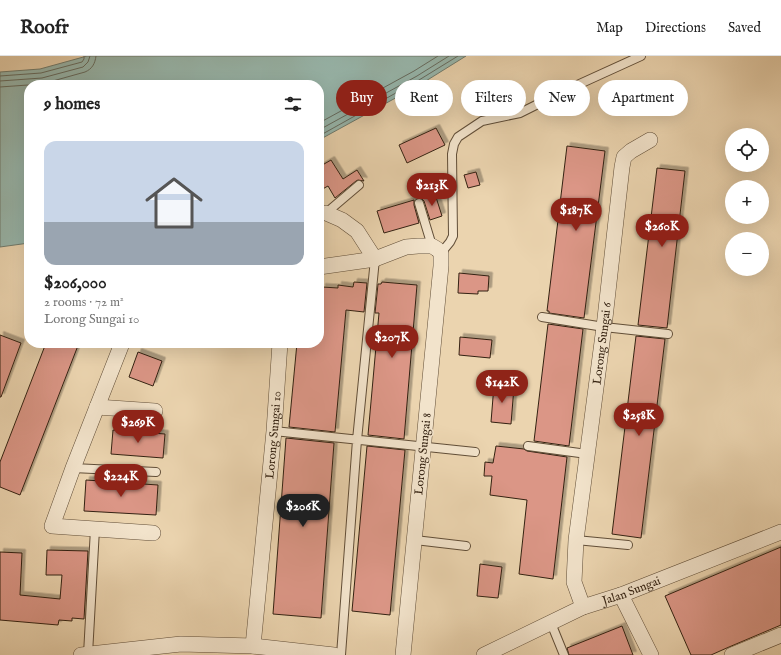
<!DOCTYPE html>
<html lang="en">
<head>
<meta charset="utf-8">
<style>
	body { margin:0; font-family:"IM FELL English",serif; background:#f2f2f2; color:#222; height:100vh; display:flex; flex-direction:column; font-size:15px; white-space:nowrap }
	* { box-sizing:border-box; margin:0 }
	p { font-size:13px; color:#767676 }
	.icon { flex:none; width:22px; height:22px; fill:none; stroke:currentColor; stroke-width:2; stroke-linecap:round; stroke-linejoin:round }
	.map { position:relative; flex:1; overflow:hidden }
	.side { position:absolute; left:24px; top:24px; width:300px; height:268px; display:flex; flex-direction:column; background:#fff; border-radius:16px; box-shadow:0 4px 16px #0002 }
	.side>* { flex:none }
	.guide { position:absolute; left:336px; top:24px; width:380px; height:36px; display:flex; gap:8px }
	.tools { position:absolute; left:725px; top:72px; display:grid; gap:8px }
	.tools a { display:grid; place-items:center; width:44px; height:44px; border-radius:50%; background:#fff; box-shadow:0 4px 16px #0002; font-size:20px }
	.price { position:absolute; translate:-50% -34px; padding:0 9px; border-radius:14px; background:#8f2418; color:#fff; font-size:13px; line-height:26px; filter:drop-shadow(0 1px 2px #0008) }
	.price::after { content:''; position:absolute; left:50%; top:24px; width:12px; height:9px; margin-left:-6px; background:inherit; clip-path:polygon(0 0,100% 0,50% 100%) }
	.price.selected { background:#222; color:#fff }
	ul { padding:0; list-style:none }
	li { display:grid; align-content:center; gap:8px; height:212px; padding:0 20px }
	li span { display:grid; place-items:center; height:124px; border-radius:12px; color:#555 }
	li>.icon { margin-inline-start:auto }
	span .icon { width:72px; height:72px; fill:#fffc; stroke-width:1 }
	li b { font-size:17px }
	h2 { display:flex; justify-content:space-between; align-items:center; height:48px; padding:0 20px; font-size:17px }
	.pill { padding:0 14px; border-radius:18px; background:#fff; box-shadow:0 4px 16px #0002; font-size:14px; line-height:36px }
	.pill.selected { background:#8f2418; color:#fff }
	header { display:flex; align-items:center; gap:24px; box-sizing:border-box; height:56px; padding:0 20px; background:#fff; border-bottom:1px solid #e0e0e0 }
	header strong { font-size:19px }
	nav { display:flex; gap:22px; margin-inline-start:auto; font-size:14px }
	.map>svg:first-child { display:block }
</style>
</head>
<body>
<header>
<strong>Roofr</strong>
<nav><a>Map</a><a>Directions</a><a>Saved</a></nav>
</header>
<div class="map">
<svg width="781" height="599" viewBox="0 0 781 599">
	<defs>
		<filter id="shadow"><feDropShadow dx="3.5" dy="-3.5" stdDeviation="0" flood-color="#0004"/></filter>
	</defs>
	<rect width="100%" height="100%" fill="#ebd4af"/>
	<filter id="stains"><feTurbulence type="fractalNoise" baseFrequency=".005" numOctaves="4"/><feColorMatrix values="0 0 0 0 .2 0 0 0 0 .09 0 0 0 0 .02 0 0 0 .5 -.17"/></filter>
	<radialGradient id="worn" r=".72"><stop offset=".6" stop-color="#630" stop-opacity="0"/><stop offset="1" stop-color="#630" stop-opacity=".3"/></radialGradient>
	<path fill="#98b8ae" stroke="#707c6f" d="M 87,0 L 466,0 L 421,28 L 319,84 L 319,29 L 29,29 L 29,187 L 0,191 L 0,16 L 40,13 Z"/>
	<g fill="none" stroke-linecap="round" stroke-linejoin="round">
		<path stroke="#666c60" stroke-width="1" d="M 0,20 L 41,17 L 82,6 L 84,3 L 84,0
			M 0,25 L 42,22 L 83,11 L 88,6 L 90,0
			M 0,31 L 42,28 L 85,16 C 92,13 95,8 96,0
			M 319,67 L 414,15 L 438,0
			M 319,74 L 417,20 L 449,0
			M 319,80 L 419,24 L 458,0"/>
	</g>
	<path fill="#db9686" stroke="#332111" filter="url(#shadow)" d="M 436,72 L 445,89 L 407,107 L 399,89 Z
		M 567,90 L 605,95 L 584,262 L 549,257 L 549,255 L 547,255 Z
		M 331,104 L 343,123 L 357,114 L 364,125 L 358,124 L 356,125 L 335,142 L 328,130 L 319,135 L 319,111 Z
		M 657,112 L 685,115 L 667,272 L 638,269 Z
		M 476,116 L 480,129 L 468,132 L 464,119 Z
		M 435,138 L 442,160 L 430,164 L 424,145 L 421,142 Z
		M 414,144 L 414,149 L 419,167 L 384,177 L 377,155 Z
		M 459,217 L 489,220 L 488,235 L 478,235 L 478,238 L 458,237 Z
		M 354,226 L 367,227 L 364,256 L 346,254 L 335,376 L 289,371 L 297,287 L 319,287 L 319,235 L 322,235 L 322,231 L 338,232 L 338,229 L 353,231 Z
		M 382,226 L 417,229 L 404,383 L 368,379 L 379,257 L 375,257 L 378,228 L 381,228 Z
		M 548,268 L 583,273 L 569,390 L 534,385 Z
		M 0,279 L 21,287 L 1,341 L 0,341 Z
		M 636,280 L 665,283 L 641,482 L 612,478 Z
		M 460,281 L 492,284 L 490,302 L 459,299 Z
		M 46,287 L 79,287 L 20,439 L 0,431 L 0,406 Z
		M 138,296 L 162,305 L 153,330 L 129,321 Z
		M 494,329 L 514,331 L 511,368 L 491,366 Z
		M 113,374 L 165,378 L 163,402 L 111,398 Z
		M 286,382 L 334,387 L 321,562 L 273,558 Z
		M 367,390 L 405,394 L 390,559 L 352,555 Z
		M 496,390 L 524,393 L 527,395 L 567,401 L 553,523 L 519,518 L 527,444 L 490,439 L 492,420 L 484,420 L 485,406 L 493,407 Z
		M 86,424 L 158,429 L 156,459 L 84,455 Z
		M 781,491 L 781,569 L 729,591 L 711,599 L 691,599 L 665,540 Z
		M 47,494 L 88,495 L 84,563 L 72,562 L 72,565 L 59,564 L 58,569 L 0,564 L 0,496 L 22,497 L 20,539 L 60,543 L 62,519 L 46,519 Z
		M 480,508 L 502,511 L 498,542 L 477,540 Z
		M 622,570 L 633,599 L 569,599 L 567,592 Z"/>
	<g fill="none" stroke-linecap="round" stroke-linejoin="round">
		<g stroke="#614e38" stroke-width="10">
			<path id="service" d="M 419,147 L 432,190
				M 319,163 L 359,129
				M 441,197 L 450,186 L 453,180 L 452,98 L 454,88 L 458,81 L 482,65 L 520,57 L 562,36 L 641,0
				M 542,261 L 604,271 L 668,278
				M 274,375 L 475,396
				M 528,390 L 587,398
				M 73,412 L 156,416
				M 415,484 L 466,490
				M 576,484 L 628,489
				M 551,567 L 564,599
				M 88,598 L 95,473
				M 341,599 L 357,384 L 375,203"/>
		</g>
		<g stroke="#614e38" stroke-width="16">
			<g id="minor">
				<path d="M 326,157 L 342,164 L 357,175 L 375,203"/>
				<path d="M 319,211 L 375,203 L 406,191 L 418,190 L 432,190 L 437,193 L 441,197 L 441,210 L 403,599"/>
				<path d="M 121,290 L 73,412 L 52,470 L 153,477"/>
				<path d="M 97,351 L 155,355"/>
				<path d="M 621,539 L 651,599"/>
				<path id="s1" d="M 583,551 L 574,526 L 576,484 L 604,271 L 622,111 L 624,101 L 631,95 L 650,84"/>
				<path id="s2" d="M 253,590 L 274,375 L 280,287"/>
				<path d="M 81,599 L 181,588 L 253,590 L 334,599"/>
				<path id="s3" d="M 484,599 L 583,551 L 621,539 L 781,476"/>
				<path d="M 732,599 L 781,579"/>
			</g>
		</g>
		<use href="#service" stroke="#f2e3cb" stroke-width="8"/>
		<use href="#minor" stroke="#f2e3cb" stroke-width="15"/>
	</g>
	<g text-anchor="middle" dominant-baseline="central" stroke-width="3" stroke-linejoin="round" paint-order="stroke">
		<g font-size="12" fill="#332111" stroke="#f2e3cb">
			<text stroke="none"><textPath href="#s1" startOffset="267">Lorong Sungai 6</textPath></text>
			<text stroke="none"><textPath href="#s2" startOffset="212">Lorong Sungai 10</textPath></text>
			<text transform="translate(423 398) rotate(-84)">Lorong Sungai 8</text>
			<text stroke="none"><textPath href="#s3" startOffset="161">Jalan Sungai</textPath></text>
		</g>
	</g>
	<rect width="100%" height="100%" filter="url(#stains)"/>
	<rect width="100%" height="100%" fill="url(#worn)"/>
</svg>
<div class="tools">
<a><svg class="icon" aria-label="locate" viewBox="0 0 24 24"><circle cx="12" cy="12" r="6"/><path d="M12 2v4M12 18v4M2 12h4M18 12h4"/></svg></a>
<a>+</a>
<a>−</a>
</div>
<b class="price" style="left:432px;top:151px">$213K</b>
<b class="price" style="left:576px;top:176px">$187K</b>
<b class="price" style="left:662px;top:192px">$260K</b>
<b class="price" style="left:392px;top:303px">$207K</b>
<b class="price" style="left:502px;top:348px">$142K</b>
<b class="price" style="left:639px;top:381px">$258K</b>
<b class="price" style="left:138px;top:388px">$269K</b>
<b class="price" style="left:121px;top:442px">$224K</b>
<b class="price selected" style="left:303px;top:472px">$206K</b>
<div class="guide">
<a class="pill selected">Buy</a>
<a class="pill">Rent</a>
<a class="pill">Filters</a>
<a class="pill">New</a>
<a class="pill">Apartment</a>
</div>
<section class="side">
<h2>9 homes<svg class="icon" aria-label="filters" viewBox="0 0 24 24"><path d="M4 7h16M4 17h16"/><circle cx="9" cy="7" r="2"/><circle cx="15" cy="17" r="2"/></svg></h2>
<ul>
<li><span style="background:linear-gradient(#c9d6e8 65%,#9aa5b1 0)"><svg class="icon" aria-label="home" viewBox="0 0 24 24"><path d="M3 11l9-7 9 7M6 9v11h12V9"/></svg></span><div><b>$206,000</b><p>2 rooms · 72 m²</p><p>Lorong Sungai 10</p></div></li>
</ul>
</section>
</div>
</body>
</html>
